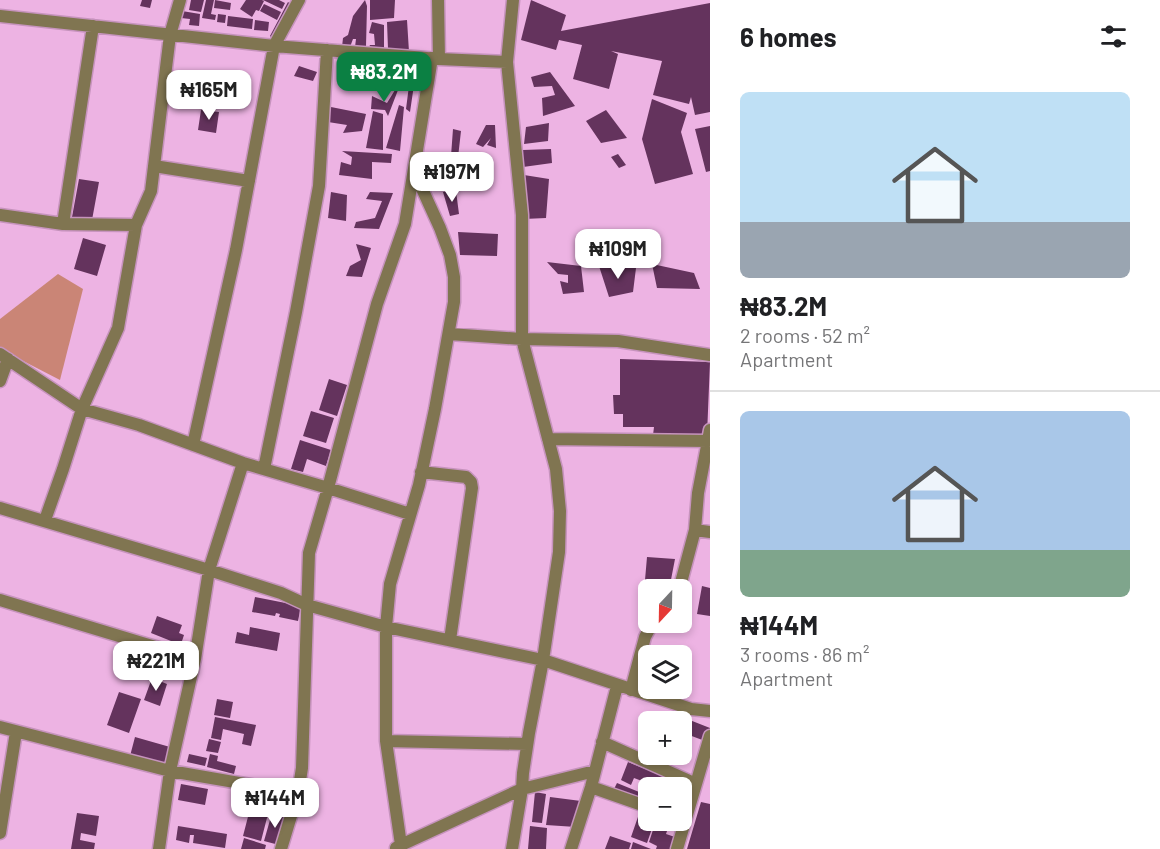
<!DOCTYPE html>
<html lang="en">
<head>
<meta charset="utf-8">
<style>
	body { margin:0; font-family:Barlow,sans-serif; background:#f2f2f2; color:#202124; height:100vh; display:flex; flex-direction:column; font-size:22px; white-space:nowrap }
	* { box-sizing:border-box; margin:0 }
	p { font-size:20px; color:#757577 }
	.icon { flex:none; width:33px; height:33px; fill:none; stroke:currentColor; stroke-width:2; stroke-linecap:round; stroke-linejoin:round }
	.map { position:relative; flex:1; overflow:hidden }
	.sheet { display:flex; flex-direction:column; background:#fff; width:450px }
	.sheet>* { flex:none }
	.needle { width:39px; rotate:202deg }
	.buttons { position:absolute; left:638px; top:579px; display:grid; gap:12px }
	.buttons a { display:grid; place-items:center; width:54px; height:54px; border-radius:9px; background:#fff; box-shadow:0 3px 9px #0003; font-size:30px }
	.price { position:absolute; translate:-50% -51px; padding:0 14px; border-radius:12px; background:#fff; color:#222; font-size:20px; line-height:39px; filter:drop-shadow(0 2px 3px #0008) }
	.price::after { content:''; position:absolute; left:50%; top:36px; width:18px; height:14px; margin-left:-9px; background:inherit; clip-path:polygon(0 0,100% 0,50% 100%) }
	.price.on { background:#0b8043; color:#fff }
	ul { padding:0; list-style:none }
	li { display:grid; align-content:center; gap:12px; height:318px; padding:0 30px }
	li+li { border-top:2px solid #e0e0e0 }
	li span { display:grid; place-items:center; height:186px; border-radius:9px; color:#555 }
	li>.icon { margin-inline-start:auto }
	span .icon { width:108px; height:108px; fill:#fffc; stroke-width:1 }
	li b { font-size:26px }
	h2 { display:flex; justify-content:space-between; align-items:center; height:72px; padding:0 30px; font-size:26px }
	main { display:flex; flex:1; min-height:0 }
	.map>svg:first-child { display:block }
</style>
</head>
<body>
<main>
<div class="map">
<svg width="710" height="849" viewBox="0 0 710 849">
	<rect width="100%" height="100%" fill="#edb3e3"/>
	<path fill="#ca8576" d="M 58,274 L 83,289 L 60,380 L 0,349 L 0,319 Z"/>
	<path fill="#64335d" d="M 142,0 L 152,0 L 150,8 L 140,6 Z
		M 191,0 L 204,0 L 201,12 L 189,10 Z
		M 206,0 L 214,0 L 211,14 L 216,15 L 215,20 L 202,18 Z
		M 215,0 L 231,3 L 230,10 L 214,8 Z
		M 246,0 L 262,0 L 264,1 L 259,11 L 256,10 L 252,17 L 240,9 Z
		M 263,0 L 279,0 L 285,3 L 282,9 Z
		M 365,0 L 367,6 L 366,46 L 355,47 L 356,39 L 353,39 L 350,47 L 342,47 L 343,38 L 348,35 L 353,16 Z
		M 370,0 L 395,0 L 394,18 L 370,20 Z
		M 531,0 L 566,15 L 561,31 L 710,3 L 710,112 L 695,115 L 691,97 L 689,104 L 653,95 L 662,61 L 611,51 L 618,54 L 609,89 L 573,79 L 582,45 L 559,40 L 556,50 L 521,40 Z
		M 288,2 L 292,5 L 275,41 L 270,36 Z
		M 264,4 L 281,12 L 277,20 L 260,11 Z
		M 182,11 L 200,14 L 199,26 L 189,25 L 190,19 L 181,18 Z
		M 218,14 L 226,15 L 225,23 L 217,22 Z
		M 228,16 L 253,19 L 252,29 L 227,26 Z
		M 255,20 L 269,22 L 268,31 L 254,30 Z
		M 407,20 L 409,52 L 388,49 L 387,22 Z
		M 372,22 L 384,25 L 384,48 L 368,49 L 370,45 L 375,45 L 374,34 L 369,33 Z
		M 299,66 L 317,72 L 313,81 L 294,76 Z
		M 373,71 L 411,72 L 404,85 L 398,83 L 396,77 L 389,76 L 386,83 L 374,78 Z
		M 550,72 L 575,106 L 543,116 L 542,98 L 555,95 L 552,86 L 534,87 L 531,77 Z
		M 410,78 L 415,78 L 410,112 L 406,109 Z
		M 395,90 L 398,90 L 388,116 L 385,110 L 371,109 L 372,96 L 387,103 Z
		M 652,99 L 687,113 L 681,132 L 693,174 L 655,184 L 642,139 Z
		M 399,105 L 404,107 L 400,151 L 386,148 Z
		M 331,107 L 366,114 L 362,131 L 343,133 L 347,125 L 328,122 Z
		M 201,110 L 219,112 L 216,133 L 198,130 Z
		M 606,110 L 627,138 L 601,143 L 586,121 Z
		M 373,111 L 383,114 L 383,150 L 366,148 Z
		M 549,123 L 548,141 L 524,144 L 526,127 Z
		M 486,125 L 495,125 L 496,148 L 487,145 L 491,138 L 483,147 L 476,144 Z
		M 710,126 L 710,171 L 706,172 L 695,129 Z
		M 453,129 L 461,131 L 455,184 L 449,183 Z
		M 551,149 L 552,163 L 523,167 L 523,150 Z
		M 342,151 L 392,154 L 391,163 L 372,162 L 372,179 L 339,175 L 341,162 L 351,165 L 352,157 Z
		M 618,154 L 626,165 L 619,168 L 611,157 Z
		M 476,162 L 478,176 L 475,177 L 473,186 L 460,184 L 459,163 Z
		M 524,175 L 549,179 L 546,218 L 524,219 Z
		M 79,179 L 99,182 L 92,220 L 72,217 Z
		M 456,191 L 459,214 L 450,216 L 443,192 Z
		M 331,192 L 347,195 L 346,221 L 328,218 Z
		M 370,192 L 393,193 L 379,229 L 354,228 L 356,222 L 375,218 L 382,201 L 366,199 Z
		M 458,232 L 498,234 L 497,256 L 460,255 Z
		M 83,238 L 106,245 L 97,276 L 74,269 Z
		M 356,244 L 371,248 L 362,277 L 346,276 L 350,266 L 361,260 Z
		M 547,262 L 581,266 L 584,292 L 563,294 L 560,281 L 568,283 L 568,275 L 558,274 Z
		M 652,264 L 694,273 L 700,289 L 657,288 Z
		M 599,266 L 636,268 L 633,292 L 609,297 Z
		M 620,359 L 710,362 L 707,435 L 653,435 L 654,427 L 623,427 L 623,414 L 614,414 L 613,395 L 620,395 Z
		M 329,379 L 347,385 L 337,416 L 319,410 Z
		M 311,411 L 334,418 L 326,443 L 303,436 Z
		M 300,440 L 331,450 L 326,466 L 307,459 L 303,472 L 291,469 Z
		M 647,557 L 675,559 L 669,590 L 648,590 L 651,580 L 645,580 Z
		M 702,586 L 710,588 L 710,616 L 697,614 Z
		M 255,597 L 301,606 L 298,621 L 279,617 L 280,614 L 276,613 L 275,616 L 252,612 Z
		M 157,616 L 182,625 L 179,633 L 184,635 L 179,650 L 169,647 L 171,641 L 151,633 Z
		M 250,627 L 280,633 L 277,651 L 235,643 L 237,632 L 249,635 Z
		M 152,678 L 167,684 L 160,706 L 144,700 Z
		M 119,692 L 141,699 L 129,733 L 107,725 Z
		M 217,699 L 233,702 L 230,718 L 214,715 Z
		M 215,717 L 256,725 L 251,746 L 242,744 L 244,734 L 223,729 L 221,740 L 211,738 Z
		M 682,717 L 710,728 L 705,741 L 681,732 Z
		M 135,737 L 170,747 L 164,766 L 130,756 Z
		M 209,739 L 221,742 L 218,753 L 206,751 Z
		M 189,754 L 207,758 L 205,766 L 187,762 Z
		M 210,754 L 218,756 L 217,761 L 236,766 L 234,774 L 207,767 Z
		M 628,762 L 665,777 L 661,788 L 649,788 L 650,784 L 634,778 L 631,785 L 621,780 Z
		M 675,780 L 692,787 L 686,802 L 681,800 L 681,788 L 672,788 Z
		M 617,783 L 644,794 L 641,802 L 613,791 Z
		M 181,784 L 208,789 L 205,805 L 178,800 Z
		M 535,792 L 546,794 L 542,823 L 532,822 Z
		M 550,797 L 581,801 L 576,827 L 546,825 Z
		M 701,802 L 710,804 L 710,849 L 687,849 Z
		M 250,809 L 268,814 L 261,841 L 243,836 Z
		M 77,813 L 99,816 L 96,836 L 81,833 L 80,840 L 95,843 L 94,849 L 71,849 Z
		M 272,813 L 287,818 L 279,845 L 264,841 Z
		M 639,814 L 648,817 L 648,820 L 655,820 L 647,843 L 631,837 Z
		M 655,824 L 668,828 L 666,834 L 678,838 L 674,849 L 656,849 L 657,846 L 649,842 Z
		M 178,826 L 227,834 L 225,848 L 193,843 L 194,835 L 190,835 L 189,843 L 176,840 Z
		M 530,826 L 547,828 L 546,849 L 528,849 Z
		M 610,836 L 631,843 L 629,849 L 605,849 Z
		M 244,838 L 266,845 L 265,849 L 241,849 Z
		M 633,842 L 651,849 L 631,849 Z"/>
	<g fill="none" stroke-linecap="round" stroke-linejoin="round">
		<g stroke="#c693bd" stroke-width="15">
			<path id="minor" d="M 438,0 L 439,59
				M 0,16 L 274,46 L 439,59 L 507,62
				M 154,166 L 249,181
				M 0,215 L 63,224 L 136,225
				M 63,224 L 93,26
				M 449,334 L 522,339 L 618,341 L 710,355
				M 0,354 L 82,409 L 139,425 L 243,463 L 328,488 L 410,514
				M 0,381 L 8,359
				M 548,439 L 708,441
				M 193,445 L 236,250 L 274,46 L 299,0
				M 264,469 L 296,312 L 319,186 L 327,50
				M 421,472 L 466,477 L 471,482 L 472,488 L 450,640
				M 0,508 L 209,570 L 281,593 L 307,605 L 386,627 L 543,660 L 691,709 L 710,711
				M 45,520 L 63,469 L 82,409 L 118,328 L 136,225 L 151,191 L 170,35 L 180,0
				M 695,530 L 710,532
				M 679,590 L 695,530 L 698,493 L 710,430
				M 0,600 L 195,659
				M 631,690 L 645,637 L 653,622
				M 0,727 L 170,771 L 298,793
				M 386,741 L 527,744
				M 602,742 L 696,784
				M 591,787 L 648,807
				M 0,833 L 16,732
				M 401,845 L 386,741 L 386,627 L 390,584 L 419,485 L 435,409 L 454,302 L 454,277 L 450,255 L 440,228 L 414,171
				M 396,848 L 401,845 L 522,789 L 595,771
				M 159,849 L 170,771 L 195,659 L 209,570 L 243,463
				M 281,849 L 298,793 L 302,768 L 309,553 L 328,488 L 377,304 L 405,224 L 432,58
				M 512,849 L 522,789 L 523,773 L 529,733 L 543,660 L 559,552 L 560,511 L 556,469 L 522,339 L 522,215 L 507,62 L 513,0
				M 571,849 L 591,787 L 617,686
				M 677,849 L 710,736"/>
		</g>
		<use href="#minor" stroke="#807551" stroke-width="12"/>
	</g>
</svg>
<div class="buttons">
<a><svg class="needle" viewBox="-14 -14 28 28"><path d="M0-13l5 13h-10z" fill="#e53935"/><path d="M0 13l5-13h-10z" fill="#757577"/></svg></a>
<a><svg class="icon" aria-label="layers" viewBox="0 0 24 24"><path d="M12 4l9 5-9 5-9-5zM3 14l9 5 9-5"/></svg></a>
<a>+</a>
<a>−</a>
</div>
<b class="price on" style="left:384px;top:103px">₦83.2M</b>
<b class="price" style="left:209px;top:121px">₦165M</b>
<b class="price" style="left:452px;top:203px">₦197M</b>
<b class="price" style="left:618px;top:280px">₦109M</b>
<b class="price" style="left:156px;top:692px">₦221M</b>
<b class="price" style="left:275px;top:829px">₦144M</b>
</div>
<section class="sheet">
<h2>6 homes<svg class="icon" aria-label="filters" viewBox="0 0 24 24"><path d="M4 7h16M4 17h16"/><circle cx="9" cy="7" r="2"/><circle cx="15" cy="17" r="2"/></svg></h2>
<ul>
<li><span style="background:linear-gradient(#bfe0f5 70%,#9aa5b1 0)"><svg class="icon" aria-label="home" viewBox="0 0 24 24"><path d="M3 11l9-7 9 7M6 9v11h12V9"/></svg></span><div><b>₦83.2M</b><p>2 rooms · 52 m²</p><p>Apartment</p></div></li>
<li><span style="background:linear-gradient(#a9c7e8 75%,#7fa58c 0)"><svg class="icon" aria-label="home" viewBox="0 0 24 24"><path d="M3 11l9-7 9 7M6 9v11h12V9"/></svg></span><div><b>₦144M</b><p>3 rooms · 86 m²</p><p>Apartment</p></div></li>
</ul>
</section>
</main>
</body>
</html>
